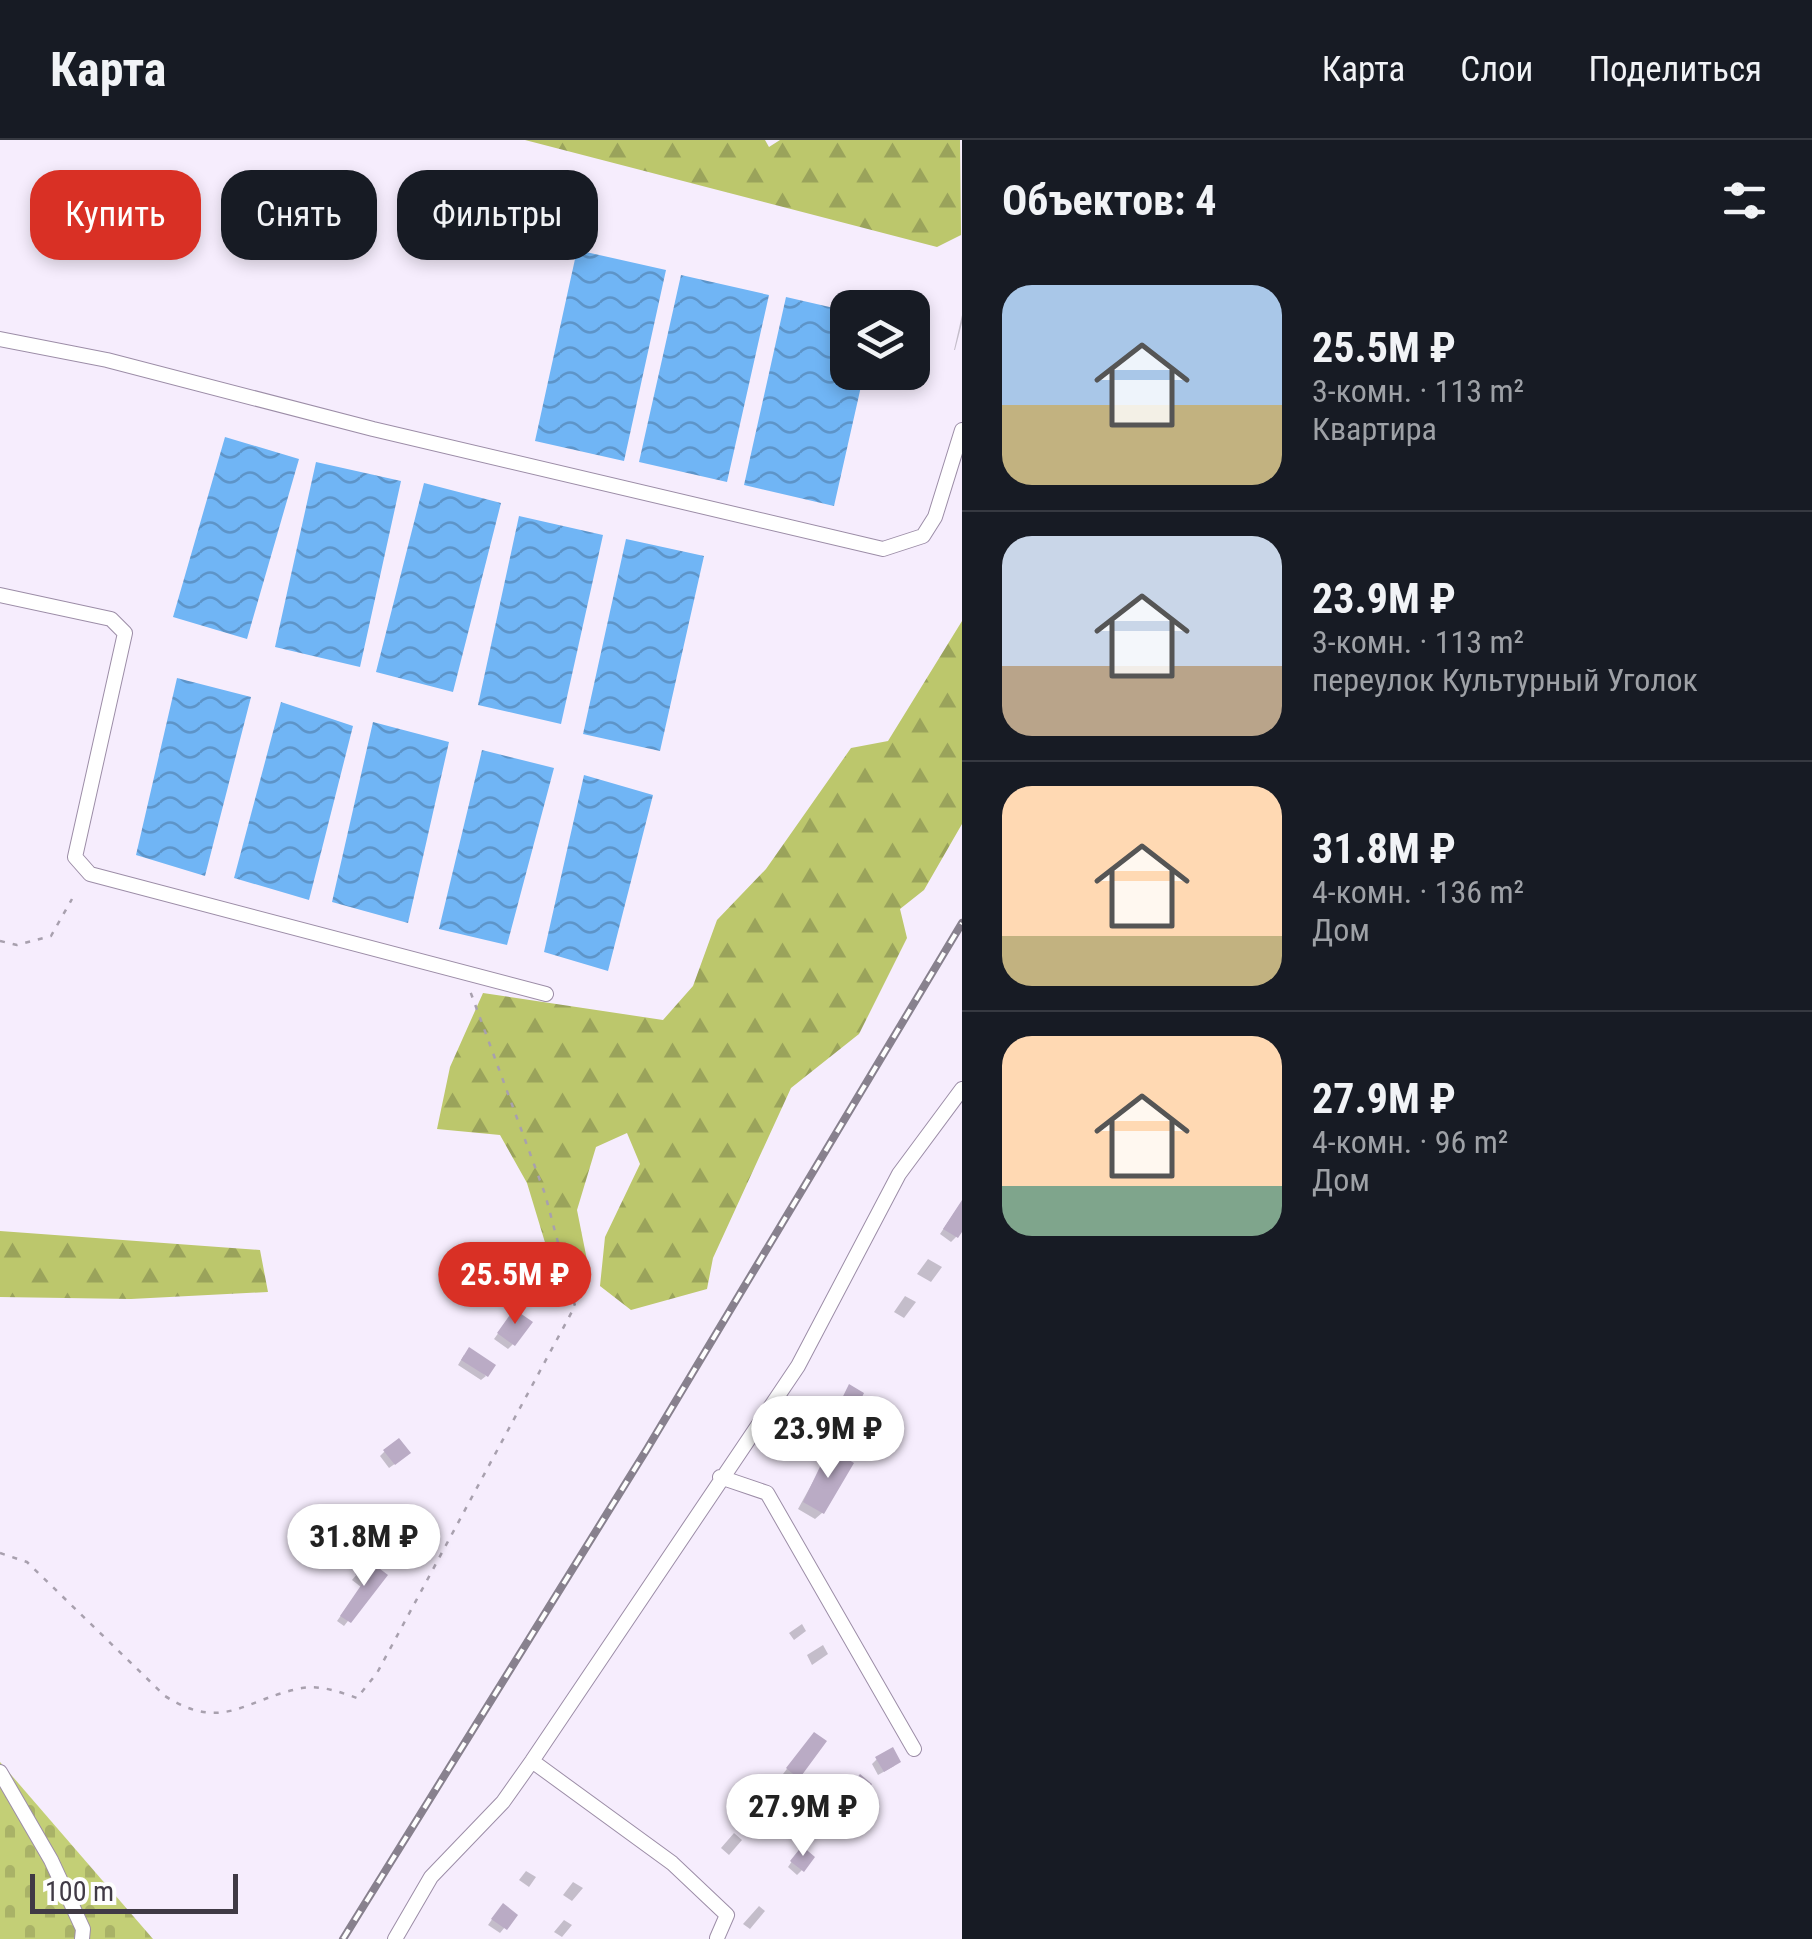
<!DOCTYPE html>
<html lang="ru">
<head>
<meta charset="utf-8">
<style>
	body { margin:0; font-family:"Roboto Condensed",sans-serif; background:#20242c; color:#f1f3f6; height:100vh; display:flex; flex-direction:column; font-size:38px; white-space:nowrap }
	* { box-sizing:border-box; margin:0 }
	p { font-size:32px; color:#9ea1a6 }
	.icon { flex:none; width:55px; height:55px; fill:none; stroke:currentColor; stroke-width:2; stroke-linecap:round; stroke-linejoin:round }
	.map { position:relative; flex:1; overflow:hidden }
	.details { display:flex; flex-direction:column; background:#171b24; width:850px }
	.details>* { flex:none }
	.guide { position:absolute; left:30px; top:30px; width:780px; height:90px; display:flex; gap:20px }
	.controls { position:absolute; left:830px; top:150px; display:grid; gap:20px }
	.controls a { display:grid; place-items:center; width:100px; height:100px; border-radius:20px; background:#171b24; box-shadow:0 5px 15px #0003; font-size:50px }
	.scale { position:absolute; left:30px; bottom:25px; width:208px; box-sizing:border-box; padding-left:10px; border:5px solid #403a45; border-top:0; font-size:28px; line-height:35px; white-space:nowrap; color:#403a45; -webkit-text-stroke:8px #fefefe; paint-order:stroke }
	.price { position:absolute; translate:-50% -85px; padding:0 22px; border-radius:35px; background:#fff; color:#222; font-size:32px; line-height:65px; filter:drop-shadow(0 2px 5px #0008) }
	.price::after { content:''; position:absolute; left:50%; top:60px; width:30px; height:22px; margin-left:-15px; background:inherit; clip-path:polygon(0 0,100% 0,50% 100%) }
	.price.selected { background:#d93025; color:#fff }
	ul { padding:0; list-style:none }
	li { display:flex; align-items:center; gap:30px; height:250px; padding:0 40px }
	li+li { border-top:2px solid #363941 }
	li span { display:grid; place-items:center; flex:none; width:280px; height:200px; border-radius:30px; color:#555 }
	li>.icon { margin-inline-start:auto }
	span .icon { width:120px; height:120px; fill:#fffc; stroke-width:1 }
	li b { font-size:42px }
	h2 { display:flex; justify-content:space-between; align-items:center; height:120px; padding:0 40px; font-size:42px }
	.chip { padding:0 35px; border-radius:30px; background:#171b24; box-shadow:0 5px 15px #0003; font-size:35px; line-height:90px }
	.chip.selected { background:#d93025; color:#fff }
	header { display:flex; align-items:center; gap:60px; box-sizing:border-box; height:140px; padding:0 50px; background:#171b24; border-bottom:2px solid #363941 }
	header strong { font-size:48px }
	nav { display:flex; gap:55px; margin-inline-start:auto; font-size:35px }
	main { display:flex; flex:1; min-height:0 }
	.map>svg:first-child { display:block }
</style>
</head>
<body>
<header>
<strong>Карта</strong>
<nav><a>Карта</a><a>Слои</a><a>Поделиться</a></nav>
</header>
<main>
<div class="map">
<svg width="962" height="1799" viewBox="0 0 962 1799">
	<defs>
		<pattern id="forest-firs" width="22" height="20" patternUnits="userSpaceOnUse" patternTransform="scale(2.5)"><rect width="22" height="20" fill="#bcc76c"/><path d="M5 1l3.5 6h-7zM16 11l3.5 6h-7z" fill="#9aa35b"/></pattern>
		<pattern id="cemetery-stones" width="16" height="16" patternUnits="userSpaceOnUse" patternTransform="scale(2.5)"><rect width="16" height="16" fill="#c3cf76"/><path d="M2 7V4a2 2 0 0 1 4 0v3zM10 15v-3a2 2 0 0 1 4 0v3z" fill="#a9b267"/></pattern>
		<pattern id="water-waves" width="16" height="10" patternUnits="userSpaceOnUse" patternTransform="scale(2.5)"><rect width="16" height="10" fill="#70b5f5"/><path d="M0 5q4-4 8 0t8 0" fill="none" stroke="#5d94c8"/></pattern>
	</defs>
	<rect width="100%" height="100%" fill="#f6edfd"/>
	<path fill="url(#forest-firs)" d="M 525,0 L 765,0 L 769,7 L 780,0 L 960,0 L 961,95 L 937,107 Z
		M 962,481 L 962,684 L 924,750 L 900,769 L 907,798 L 859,894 L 791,948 L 713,1118 L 707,1149 L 631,1170 L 600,1146 L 605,1097 L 640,1024 L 627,993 L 596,1007 L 577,1070 L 587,1120 L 569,1158 L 550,1119 L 527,1043 L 500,995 L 437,989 L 450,927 L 483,853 L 663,880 L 693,846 L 717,780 L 766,729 L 851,608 L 888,601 Z
		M 0,1091 L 260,1110 L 268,1152 L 131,1159 L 0,1157 Z"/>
	<path fill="url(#cemetery-stones)" d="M 0,1622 L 153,1799 L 0,1799 Z"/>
	<path fill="url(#water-waves)" d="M 577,110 L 666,130 L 624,321 L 535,301 Z
		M 681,135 L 769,155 L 727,342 L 639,322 Z
		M 786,157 L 847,171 L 848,232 L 864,233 L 834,366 L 744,345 Z
		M 225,297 L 299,319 L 247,499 L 173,477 Z
		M 316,322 L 401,341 L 360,527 L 275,507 Z
		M 424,343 L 501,363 L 453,552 L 376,532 Z
		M 519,376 L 603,395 L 561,584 L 478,565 Z
		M 626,399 L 704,416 L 660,611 L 583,594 Z
		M 177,538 L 251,557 L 205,736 L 136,715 Z
		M 281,562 L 353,586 L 309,760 L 234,738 Z
		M 373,582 L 449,602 L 408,783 L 332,762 Z
		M 482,610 L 554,628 L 507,805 L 439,789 Z
		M 584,635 L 653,655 L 608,831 L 544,812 Z"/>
	<path fill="#0003" d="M 962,175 L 962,183 L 955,210 L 954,210 Z
		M 962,1061 L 956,1097 L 951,1102 L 940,1094 Z
		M 928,1119 L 942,1127 L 931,1142 L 917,1134 Z
		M 905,1156 L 916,1162 L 904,1178 L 894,1172 Z
		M 510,1177 L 513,1204 L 508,1209 L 494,1199 Z
		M 464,1215 L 486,1236 L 481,1240 L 458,1225 Z
		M 849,1247 L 841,1295 L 837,1299 L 826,1293 Z
		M 385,1311 L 403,1318 L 389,1328 L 380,1316 Z
		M 830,1311 L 822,1373 L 815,1379 L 798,1369 Z
		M 363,1427 L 384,1435 L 344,1486 L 337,1481 L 361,1447 L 352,1440 Z
		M 802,1484 L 806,1491 L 794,1500 L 789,1493 Z
		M 823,1505 L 828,1514 L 812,1525 L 807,1515 Z
		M 810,1599 L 798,1637 L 793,1642 L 783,1634 Z
		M 877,1619 L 894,1626 L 878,1635 L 872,1624 Z
		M 856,1642 L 841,1681 L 847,1685 L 835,1699 L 827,1693 L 839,1678 L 832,1672 Z
		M 764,1655 L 777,1657 L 760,1677 L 751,1671 Z
		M 734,1693 L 742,1700 L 729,1715 L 721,1708 Z
		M 797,1714 L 802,1730 L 797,1735 L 788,1727 Z
		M 526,1731 L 536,1737 L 529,1747 L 519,1740 Z
		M 573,1742 L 583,1748 L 572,1761 L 563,1755 Z
		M 759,1766 L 765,1771 L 750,1789 L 743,1784 Z
		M 498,1771 L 515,1775 L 500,1793 L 488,1785 Z
		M 564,1780 L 572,1785 L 562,1797 L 554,1792 Z"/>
	<path fill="#baabc5" d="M 962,1060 L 962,1092 L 958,1098 L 943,1089 Z
		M 514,1169 L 533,1182 L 515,1206 L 497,1193 Z
		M 469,1207 L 496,1225 L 488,1237 L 461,1220 Z
		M 849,1244 L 864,1253 L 843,1296 L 828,1287 Z
		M 399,1298 L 411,1313 L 395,1325 L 383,1310 Z
		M 829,1308 L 854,1323 L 824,1374 L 803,1362 Z
		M 367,1419 L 388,1435 L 351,1483 L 340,1476 L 364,1441 L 355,1434 Z
		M 814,1592 L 827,1601 L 799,1639 L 786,1628 Z
		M 893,1607 L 901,1622 L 884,1632 L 875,1617 Z
		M 860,1634 L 872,1644 L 848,1677 L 835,1666 Z
		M 768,1647 L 780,1657 L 767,1674 L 754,1665 Z
		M 802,1706 L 815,1717 L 804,1732 L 790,1721 Z
		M 503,1763 L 518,1775 L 507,1790 L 491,1779 Z"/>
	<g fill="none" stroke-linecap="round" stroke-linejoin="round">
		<g stroke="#9c8da7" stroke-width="16">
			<path id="minor" d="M 0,199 L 107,220 L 373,289 L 883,409 L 923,396 L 935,377 L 962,290
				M 0,455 L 111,479 L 125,493 L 75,717 L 90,734 L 546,854
				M 720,1337 L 767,1353 L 914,1609
				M 532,1621 L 672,1723 L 727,1775 L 717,1798
				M 0,1632 L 51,1720 L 83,1789 L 82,1799
				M 395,1799 L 431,1737 L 503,1662 L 532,1621 L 798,1226 L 899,1034 L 962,949"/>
		</g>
		<path stroke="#a8a0ae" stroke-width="2.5" stroke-dasharray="5 8" stroke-linecap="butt" d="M 0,801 L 17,805 L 51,796 L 72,759
			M 0,1413 L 27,1422 L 165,1556 C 223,1593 245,1559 302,1548 C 321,1545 340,1552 357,1558 L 377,1533 L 575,1166 L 545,1054 L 469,848"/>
		<use href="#minor" stroke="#fff" stroke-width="14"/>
		<g stroke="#88818e" stroke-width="8">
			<path id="rail" d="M 343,1799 L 647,1309 L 962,783"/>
		</g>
		<use href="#rail" stroke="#fefefe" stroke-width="4" stroke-dasharray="11" stroke-linecap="butt"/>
	</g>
</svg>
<div class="controls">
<a><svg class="icon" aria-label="layers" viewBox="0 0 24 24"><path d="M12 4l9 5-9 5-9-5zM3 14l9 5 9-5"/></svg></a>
</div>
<div class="scale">100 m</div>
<b class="price selected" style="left:515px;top:1187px">25.5M ₽</b>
<b class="price" style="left:828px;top:1341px">23.9M ₽</b>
<b class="price" style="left:364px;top:1449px">31.8M ₽</b>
<b class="price" style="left:803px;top:1719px">27.9M ₽</b>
<div class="guide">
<a class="chip selected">Купить</a>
<a class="chip">Снять</a>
<a class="chip">Фильтры</a>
</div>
</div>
<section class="details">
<h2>Объектов: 4<svg class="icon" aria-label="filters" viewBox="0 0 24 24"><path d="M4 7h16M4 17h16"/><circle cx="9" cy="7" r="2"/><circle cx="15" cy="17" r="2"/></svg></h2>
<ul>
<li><span style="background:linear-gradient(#a9c7e8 60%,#c2b280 0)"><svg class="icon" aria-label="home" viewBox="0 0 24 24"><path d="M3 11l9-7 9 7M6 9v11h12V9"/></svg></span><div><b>25.5M ₽</b><p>3-комн. · 113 m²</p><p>Квартира</p></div></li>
<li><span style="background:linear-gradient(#c9d6e8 65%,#b9a48a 0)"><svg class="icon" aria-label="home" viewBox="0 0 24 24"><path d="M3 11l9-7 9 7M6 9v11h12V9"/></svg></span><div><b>23.9M ₽</b><p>3-комн. · 113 m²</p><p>переулок Культурный Уголок</p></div></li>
<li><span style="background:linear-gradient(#ffd9b3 75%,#c2b280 0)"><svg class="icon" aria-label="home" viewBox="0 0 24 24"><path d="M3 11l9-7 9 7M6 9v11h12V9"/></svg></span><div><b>31.8M ₽</b><p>4-комн. · 136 m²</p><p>Дом</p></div></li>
<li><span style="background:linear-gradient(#ffd9b3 75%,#7fa58c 0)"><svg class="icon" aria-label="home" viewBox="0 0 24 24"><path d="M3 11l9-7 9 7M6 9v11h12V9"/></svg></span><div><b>27.9M ₽</b><p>4-комн. · 96 m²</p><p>Дом</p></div></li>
</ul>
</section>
</main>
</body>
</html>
